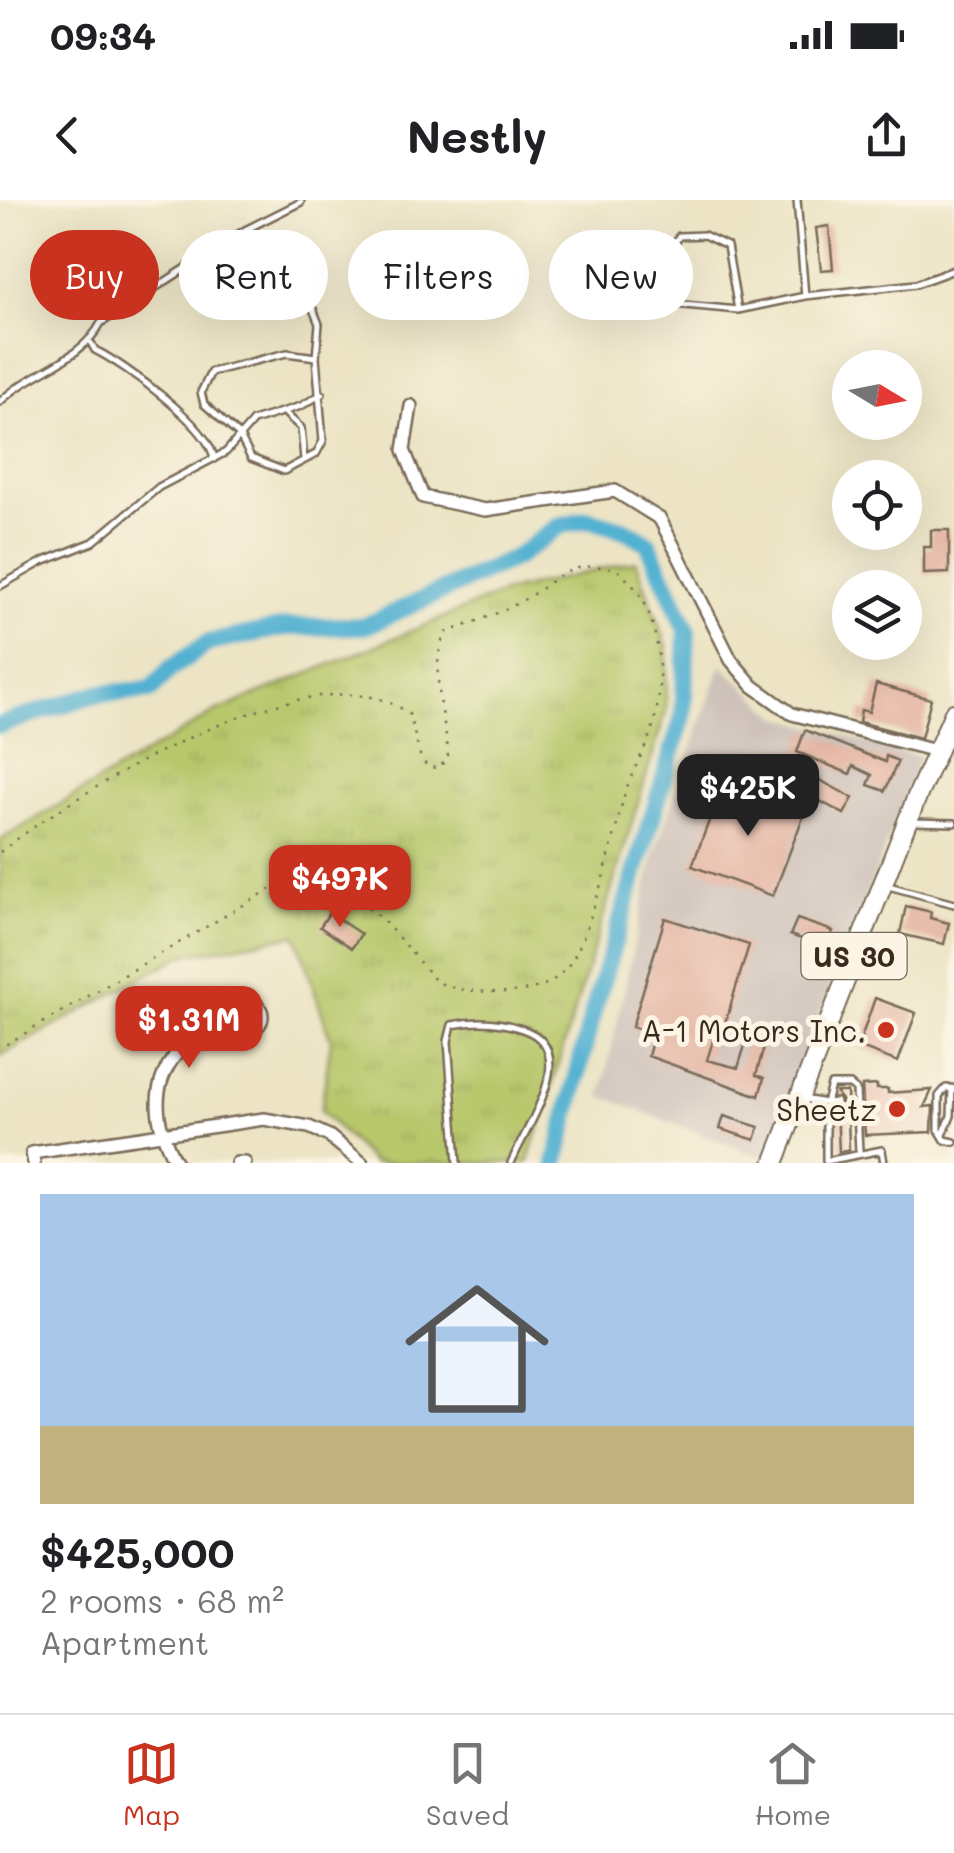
<!DOCTYPE html>
<html lang="en">
<head>
<meta charset="utf-8">
<style>
	body { margin:0; font-family:Mali,sans-serif; background:#f6f6f6; color:#202124; height:100vh; display:flex; flex-direction:column; font-size:38px; white-space:nowrap }
	* { box-sizing:border-box; margin:0 }
	p { font-size:32px; color:#757577 }
	.icon { flex:none; width:55px; height:55px; fill:none; stroke:currentColor; stroke-width:2; stroke-linecap:round; stroke-linejoin:round }
	.map { position:relative; height:963px; overflow:hidden }
	.sheet { display:flex; flex-direction:column; background:#fff; flex:1 }
	.sheet>* { flex:none }
	.top-card { position:absolute; left:30px; top:30px; width:895px; height:90px; display:flex; gap:20px }
	.needle { width:65px; rotate:100deg }
	.tools { position:absolute; left:832px; top:150px; display:grid; gap:20px }
	.tools a { display:grid; place-items:center; width:90px; height:90px; border-radius:50%; background:#fff; box-shadow:0 10px 40px #0002; font-size:50px }
	.price { position:absolute; translate:-50% -85px; padding:0 22px; border-radius:20px; background:#c8321e; color:#fff; font-size:32px; line-height:65px; filter:drop-shadow(0 2px 5px #0008) }
	.price::after { content:''; position:absolute; left:50%; top:60px; width:30px; height:22px; margin-left:-15px; background:inherit; clip-path:polygon(0 0,100% 0,50% 100%) }
	.price.current { background:#222; color:#fff }
	ul { padding:0; list-style:none }
	li { display:grid; align-content:center; gap:20px; height:530px; padding:0 40px }
	li span { display:grid; place-items:center; height:310px; border-radius:0px; color:#555 }
	li>.icon { margin-inline-start:auto }
	span .icon { width:180px; height:180px; fill:#fffc; stroke-width:1 }
	li b { font-size:42px }
	.tag { padding:0 35px; border-radius:45px; background:#fff; box-shadow:0 10px 40px #0002; font-size:35px; line-height:90px }
	.tag.current { background:#c8321e; color:#fff }
	.status { display:flex; justify-content:space-between; align-items:center; height:70px; padding:0 50px; background:#fff; direction:ltr }
	.status svg { height:28px; fill:currentColor }
	header { display:flex; justify-content:space-between; align-items:center; height:130px; padding:0 40px; background:#fff; font-size:45px; font-weight:700 }
	.tabs { display:flex; justify-content:space-around; align-items:center; height:140px; border-top:2px solid #e0e0e0; background:#fff; font-size:28px; color:#757577 }
	.tabs a { display:grid; justify-items:center; gap:5px }
	.tabs .current { color:#c8321e }
	.map>svg:first-child { display:block }
</style>
</head>
<body>
<div class="status"><b>09:34</b><svg viewBox="0 0 49 12"><path d="M0 12V9h3v3zM5 12V6h3v6zM10 12V3h3v9zM15 12V0h3v12zM26 1h20v11H26zM47 4h2v5h-2z"/></svg></div>
<header><svg class="icon" aria-label="back" viewBox="0 0 24 24"><path d="M15 5l-7 7 7 7"/></svg>Nestly<svg class="icon" aria-label="share" viewBox="0 0 24 24"><path d="M12 15V3M7 8l5-5 5 5M5 13v7h14v-7"/></svg></header>
<div class="map">
<svg width="954" height="963" viewBox="0 0 954 963">
	<defs>
		<pattern id="park-tufts" width="24" height="20" patternUnits="userSpaceOnUse" patternTransform="scale(2.5)"><rect width="24" height="20" fill="#b7c76a"/><path d="M3 7l-1-3M5 7V3M7 7l1-3M15 17l-1-3M17 17v-4M19 17l1-3" fill="none" stroke="#9eab5b"/></pattern>
	</defs>
	<rect width="100%" height="100%" fill="#fcf5e5"/>
	<filter id="ink" filterUnits="userSpaceOnUse"><feTurbulence type="fractalNoise" baseFrequency=".01" numOctaves="2"/><feDisplacementMap in="SourceGraphic" scale="20" xChannelSelector="R" yChannelSelector="G"/><feConvolveMatrix kernelMatrix="1 2 1 2 8 2 1 2 1" color-interpolation-filters="sRGB"/></filter>
	<filter id="wash" filterUnits="userSpaceOnUse"><feTurbulence type="fractalNoise" baseFrequency=".0048" numOctaves="4" result="noise"/><feDisplacementMap in="SourceGraphic" scale="40" xChannelSelector="R" yChannelSelector="G"/><feGaussianBlur stdDeviation="2.25" result="paint"/><feColorMatrix in="noise" values="0 0 0 0 0 0 0 0 0 0 0 0 0 0 0 0 0 1.4 0 .05"/><feComposite in="paint" operator="in"/></filter>
	<g filter="url(#wash)">
		<rect width="100%" height="100%" fill="#ece4c4"/>
		<path fill="#cec1ba" d="M 721,465 L 778,517 L 920,557 L 764,958 L 601,896 L 654,653 Z"/>
		<path fill="url(#park-tufts)" stroke="#797844" stroke-width="2.5" d="M 636,361 L 667,446 L 666,511 L 528,963 L 373,963 L 321,911 L 331,840 L 296,735 L 183,755 L 0,856 L 0,641 L 7,636 L 215,512 L 508,391 Z"/>
		<g fill="none" stroke-linecap="round" stroke-linejoin="round">
			<path stroke="#53b1d1" stroke-width="18" d="M 0,525 L 95,494 L 151,490 L 170,469 L 208,443 L 285,427 L 365,426 L 517,357 L 559,326 L 588,319 L 625,330 L 648,343 L 687,430 L 683,516 L 592,815 L 556,963"/>
		</g>
		<g id="blocks">
			<path fill="#e4b3a1" d="M 829,26 L 833,69 L 821,70 L 816,28 Z
				M 931,330 L 949,330 L 949,373 L 924,374 L 924,347 L 931,347 Z
				M 876,484 L 931,499 L 921,538 L 859,522 L 861,510 L 869,512 Z
				M 805,530 L 885,562 L 886,556 L 898,561 L 885,591 L 868,585 L 872,575 L 853,566 L 850,574 L 797,552 Z
				M 814,577 L 853,598 L 844,614 L 805,593 Z
				M 724,581 L 805,612 L 773,696 L 692,666 Z
				M 906,706 L 931,712 L 930,718 L 949,723 L 944,744 L 900,734 Z
				M 329,713 L 361,734 L 352,748 L 320,727 Z
				M 665,718 L 749,745 L 722,833 L 716,831 L 707,860 L 738,868 L 746,842 L 764,847 L 756,875 L 764,878 L 759,896 L 648,856 L 654,834 L 632,827 Z
				M 797,719 L 833,731 L 827,748 L 790,735 Z
				M 875,798 L 916,813 L 898,862 L 858,847 Z
				M 877,885 L 877,889 L 888,889 L 888,893 L 932,890 L 924,907 L 933,906 L 932,932 L 865,935 L 862,886 Z
				M 836,892 L 847,892 L 848,913 L 849,950 L 839,952 L 837,908 L 842,902 Z
				M 724,916 L 759,927 L 755,940 L 720,929 Z"/>
		</g>
	</g>
	<g filter="url(#ink)">
		<use href="#blocks" fill-opacity="0" stroke="#796b58" stroke-width="2.5"/>
		<g fill="none" stroke-linecap="round" stroke-linejoin="round">
			<g stroke="#796b58" stroke-width="10">
				<path id="service" d="M 797,0 L 805,96
					M 313,109 L 319,124 L 316,157
					M 738,110 L 727,46 L 704,35 L 679,36 L 658,73 L 663,103 L 738,110 L 805,96 L 916,84 L 954,70
					M 91,143 L 95,150 C 125,165 210,226 214,259
					M 287,153 L 316,157 L 323,241 L 316,254 L 284,271 L 251,258 L 239,235 L 204,204 L 201,192 L 211,172 Z
					M 0,202 C 31,171 80,162 101,123 L 245,30 L 301,2
					M 286,214 L 301,228 L 304,259
					M 0,386 L 42,362 L 93,342 L 159,287 L 226,252 L 253,221 L 301,206 L 322,194
					M 913,622 L 954,623
					M 885,685 L 954,704
					M 954,889 L 946,888 L 939,896 L 939,930 L 945,940 L 954,942
					M 803,899 L 826,903 L 826,961 L 882,950 L 884,963
					M 836,902 L 826,903 L 831,885 L 850,885 L 856,890 L 859,951
					M 943,935 L 951,916 L 952,888
					M 457,963 L 448,841 L 452,825 C 476,820 499,821 522,829 C 583,849 527,924 511,963"/>
			</g>
			<g stroke="#796b58" stroke-width="16">
				<path id="minor" d="M 411,206 L 404,250 L 423,297 L 485,310 L 615,291 L 660,319 L 731,460 L 753,486 L 792,514 L 936,551
					M234 816a14 14 0 1 1 28 0a14 14 0 1 1-28 0Z
					M 34,963 L 32,953 L 264,919 L 309,927 L 329,936 L 362,963
					M 176,963 C 138,895 162,844 234,817
					M 237,963 L 245,963"/>
			</g>
			<g stroke="#796b58" stroke-width="22">
				<path id="trunk" d="M 774,963 L 916,599 L 954,513"/>
			</g>
			<path stroke="#796b58" stroke-width="2.5" stroke-dasharray="2.5 8" stroke-linecap="butt" d="M 0,652 C 76,592 320,441 409,514 L 421,559 L 429,568 L 440,567 L 448,557 C 446,514 428,474 445,433 C 470,424 495,415 518,403 C 559,381 563,359 617,369 C 625,378 636,387 642,398 C 661,432 664,489 653,526 C 645,553 628,576 622,604 C 614,637 607,667 596,700 C 577,758 567,795 495,792 C 474,791 455,791 436,781 C 380,719 366,680 274,687 L 0,848"/>
			<use href="#service" stroke="#fff" stroke-width="5"/>
			<use href="#minor" stroke="#fff" stroke-width="11"/>
			<use href="#trunk" stroke="#fff" stroke-width="18"/>
		</g>
	</g>
	<g fill="#c8321e" stroke="#fcf5e5" stroke-width="4">
		<circle cx="886" cy="830" r="10"/>
		<circle cx="897" cy="909" r="10"/>
	</g>
	<g text-anchor="middle" dominant-baseline="central" stroke-width="10" stroke-linejoin="round" paint-order="stroke">
		<rect fill="#fcf5e5" stroke="#75675a" stroke-width="2.5" x="801.5" y="733" width="105" height="46" rx="8"/>
		<g font-size="28" font-weight="bold" fill="#3b2a1e">
			<text x="854" y="756">US 30</text>
		</g>
		<g font-size="30" fill="#3b2a1e" stroke="#fcf5e5" text-anchor="end">
			<text x="866" y="830">A-1 Motors Inc.</text>
			<text x="877" y="909">Sheetz</text>
		</g>
	</g>
</svg>
<div class="tools">
<a><svg class="needle" viewBox="-14 -14 28 28"><path d="M0-13l5 13h-10z" fill="#e53935"/><path d="M0 13l5-13h-10z" fill="#757577"/></svg></a>
<a><svg class="icon" aria-label="locate" viewBox="0 0 24 24"><circle cx="12" cy="12" r="6"/><path d="M12 2v4M12 18v4M2 12h4M18 12h4"/></svg></a>
<a><svg class="icon" aria-label="layers" viewBox="0 0 24 24"><path d="M12 4l9 5-9 5-9-5zM3 14l9 5 9-5"/></svg></a>
</div>
<b class="price current" style="left:748px;top:639px">$425K</b>
<b class="price" style="left:340px;top:730px">$497K</b>
<b class="price" style="left:189px;top:871px">$1.31M</b>
<div class="top-card">
<a class="tag current">Buy</a>
<a class="tag">Rent</a>
<a class="tag">Filters</a>
<a class="tag">New</a>
</div>
</div>
<section class="sheet">
<ul>
<li><span style="background:linear-gradient(#a9c7e8 75%,#c2b280 0)"><svg class="icon" aria-label="home" viewBox="0 0 24 24"><path d="M3 11l9-7 9 7M6 9v11h12V9"/></svg></span><div><b>$425,000</b><p>2 rooms · 68 m²</p><p>Apartment</p></div></li>
</ul>
</section>
<nav class="tabs">
<a class="current"><svg class="icon" aria-label="map" viewBox="0 0 24 24"><path d="M3 6l6-2 6 2 6-2v14l-6 2-6-2-6 2zM9 4v14M15 6v14"/></svg>Map</a>
<a><svg class="icon" aria-label="saved" viewBox="0 0 24 24"><path d="M7 4h10v16l-5-4-5 4z"/></svg>Saved</a>
<a><svg class="icon" aria-label="home" viewBox="0 0 24 24"><path d="M3 11l9-7 9 7M6 9v11h12V9"/></svg>Home</a>
</nav>
</body>
</html>
